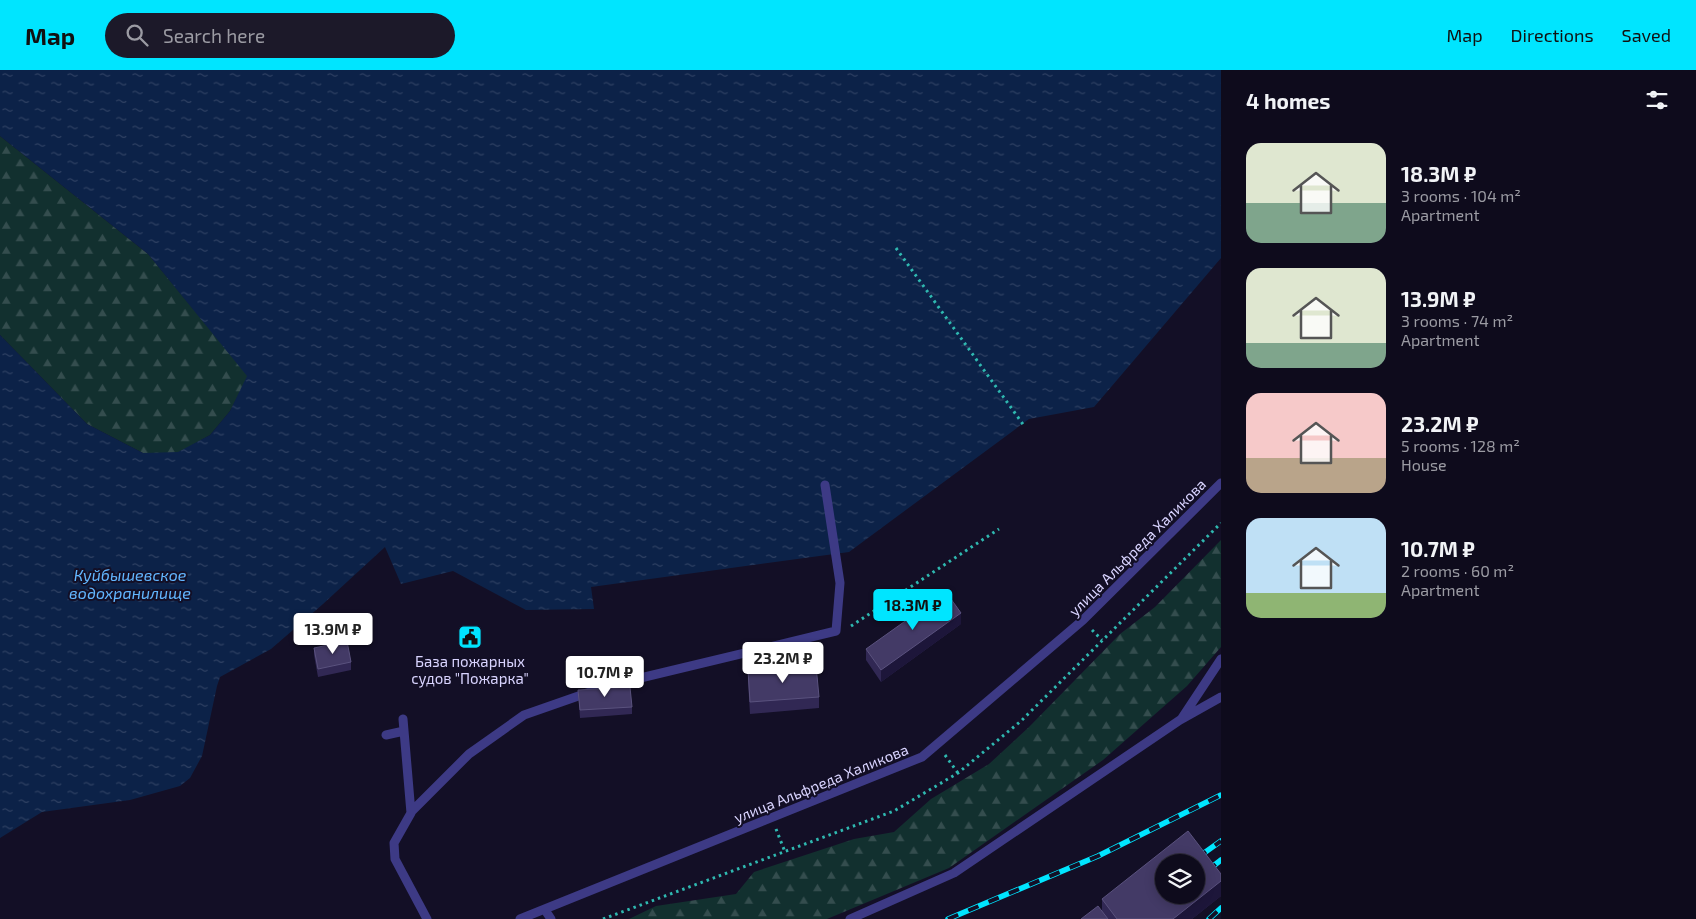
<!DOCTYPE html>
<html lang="en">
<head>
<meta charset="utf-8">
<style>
	body { margin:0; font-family:"Exo 2",sans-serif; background:#1c1929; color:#f1f3f6; height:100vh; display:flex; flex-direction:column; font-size:19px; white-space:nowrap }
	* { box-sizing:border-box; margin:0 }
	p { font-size:16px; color:#9b9ba3 }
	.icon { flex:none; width:28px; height:28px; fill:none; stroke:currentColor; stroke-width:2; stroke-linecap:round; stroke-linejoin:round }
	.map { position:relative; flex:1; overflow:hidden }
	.side { display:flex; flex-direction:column; background:#0e0b1c; width:475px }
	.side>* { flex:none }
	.fabs { position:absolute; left:1155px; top:784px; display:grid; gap:10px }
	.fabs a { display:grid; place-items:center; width:50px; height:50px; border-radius:50%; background:#0e0b1c; box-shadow:0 2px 12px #0003,0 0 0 1px #2e2b3b; font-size:25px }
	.price { position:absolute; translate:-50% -42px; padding:0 11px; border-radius:5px; background:#fff; color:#222; font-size:16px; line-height:32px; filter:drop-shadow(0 1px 2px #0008) }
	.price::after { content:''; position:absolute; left:50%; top:30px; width:15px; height:11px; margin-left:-8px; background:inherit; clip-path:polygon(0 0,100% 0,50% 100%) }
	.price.active { background:#00e5ff; color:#111 }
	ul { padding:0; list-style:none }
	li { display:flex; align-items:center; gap:15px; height:125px; padding:0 25px }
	li span { display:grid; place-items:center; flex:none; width:140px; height:100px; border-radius:15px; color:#555 }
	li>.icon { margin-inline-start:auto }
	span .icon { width:60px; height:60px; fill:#fffc; stroke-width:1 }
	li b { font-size:21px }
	h2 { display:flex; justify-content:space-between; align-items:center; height:60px; padding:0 25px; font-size:21px }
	header { display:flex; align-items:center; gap:30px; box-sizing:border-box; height:70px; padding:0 25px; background:#00e5ff; color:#111 }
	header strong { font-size:24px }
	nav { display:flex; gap:28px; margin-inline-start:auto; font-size:18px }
	.search { width:350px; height:45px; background:#1c1929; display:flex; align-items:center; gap:12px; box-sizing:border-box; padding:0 18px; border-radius:28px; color:#9b9ba3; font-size:19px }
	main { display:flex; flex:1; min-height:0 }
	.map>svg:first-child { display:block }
</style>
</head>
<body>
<header>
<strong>Map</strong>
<div class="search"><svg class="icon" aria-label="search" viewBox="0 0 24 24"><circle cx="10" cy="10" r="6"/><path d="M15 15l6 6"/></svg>Search here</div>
<nav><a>Map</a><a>Directions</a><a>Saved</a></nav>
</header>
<main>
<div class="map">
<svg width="1221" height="849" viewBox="0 0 1221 849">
	<defs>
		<pattern id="forest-firs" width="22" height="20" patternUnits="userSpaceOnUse" patternTransform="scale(1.25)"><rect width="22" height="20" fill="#12302f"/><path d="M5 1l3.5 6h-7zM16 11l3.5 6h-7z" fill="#344d4e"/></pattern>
		<pattern id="water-ripples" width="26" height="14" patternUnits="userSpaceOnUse" patternTransform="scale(1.25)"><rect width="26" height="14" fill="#0c2248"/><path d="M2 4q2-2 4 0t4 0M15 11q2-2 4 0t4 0" fill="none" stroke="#2f4163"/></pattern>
	</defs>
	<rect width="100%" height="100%" fill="#130f26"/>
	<path fill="url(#forest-firs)" d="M 0,66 L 148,184 L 248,306 L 230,341 L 210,365 L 178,383 L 143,383 L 87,354 L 0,265 Z
		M 1221,470 L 1221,577 L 1187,616 L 1103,690 L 949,798 L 827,849 L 629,849 L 656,836 L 736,824 L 754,802 L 854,769 L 894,762 L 931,729 L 989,694 L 1029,657 L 1120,564 L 1155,537 Z"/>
	<path fill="url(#water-ripples)" d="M 0,0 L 1221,0 L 1221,188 L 1094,337 L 1029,349 L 849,482 L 591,517 L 594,539 L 526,540 L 453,501 L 401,514 L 385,477 L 323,534 L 271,579 L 220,607 L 217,616 L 202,686 L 190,708 L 180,716 L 130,730 L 42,742 L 0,768 L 0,265 L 87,354 L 143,383 L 178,382 L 210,365 L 230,341 L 247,306 L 148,184 L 0,66 Z"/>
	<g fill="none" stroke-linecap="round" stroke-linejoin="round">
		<path stroke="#2fb8b0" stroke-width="3" stroke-dasharray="2.5 4" stroke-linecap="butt" d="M 896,178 L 1025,357
			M 851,556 L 999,459
			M 1092,560 L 1102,570
			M 945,685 L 958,703
			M 776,759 L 785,782
			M 603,849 L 894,741 L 958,703 L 1021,651 L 1221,453"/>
		<path stroke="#3d3a85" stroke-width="9" d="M 1182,648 L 1221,589
			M 403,649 L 411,743 L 394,773 L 395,789 L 427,849
			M 386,665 L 404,661
			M 411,742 L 469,684 L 524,645 L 607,616 L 836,561 L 840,513 L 825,415
			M 545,840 L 551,849
			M 520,849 L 922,687 L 1083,550 L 1221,413
			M 850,849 L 954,803 L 1180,650 L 1221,627"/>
		<g stroke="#00e5ff" stroke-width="5.5">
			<path id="rail" d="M 1197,788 L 1221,771
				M 1207,801 L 1221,790
				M 948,849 L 1098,786 L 1221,725
				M 1209,849 L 1221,838"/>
		</g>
		<use href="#rail" stroke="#130f26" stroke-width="4" stroke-dasharray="11" stroke-linecap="butt"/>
	</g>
	<path fill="#312854" d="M 961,554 L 881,612 L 866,590 L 866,579 Z
		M 314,578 L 351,592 L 351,600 L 318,607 L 314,585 Z
		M 748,600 L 819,627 L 819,638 L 750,644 L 748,612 Z
		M 578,620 L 632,637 L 632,644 L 580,648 Z
		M 1221,804 L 1221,826 L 1192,849 L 1081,849 L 1102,841 L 1102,829 Z"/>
	<path fill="#1d163a" d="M 961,543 L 961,554 L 881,612 L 881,600 Z
		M 1221,811 L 1221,826 L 1192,849 L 1173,849 Z"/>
	<path fill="#433a66" stroke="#5a527e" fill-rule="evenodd" d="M 946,522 L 961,543 L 881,600 L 866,579 Z
		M 347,571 L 351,592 L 318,599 L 314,578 Z
		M 816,595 L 819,627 L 750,632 L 748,600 Z
		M 630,617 L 632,637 L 580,640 L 578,620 Z
		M 1188,761 L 1221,804 L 1221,811 L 1173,849 L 1117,849 L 1102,829 ZM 1164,792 L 1196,792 L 1196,825 L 1164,825 Z
		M 1098,836 L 1108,849 L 1081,849 Z"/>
	<defs>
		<g id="civic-square" transform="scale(1.25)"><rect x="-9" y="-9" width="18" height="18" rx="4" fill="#00e5ff" stroke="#130f26"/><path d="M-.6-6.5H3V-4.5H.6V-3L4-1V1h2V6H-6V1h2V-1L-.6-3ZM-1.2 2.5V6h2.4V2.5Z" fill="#111"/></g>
	</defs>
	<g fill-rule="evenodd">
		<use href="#civic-square" x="470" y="567"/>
	</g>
	<g text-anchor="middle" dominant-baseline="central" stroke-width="4" stroke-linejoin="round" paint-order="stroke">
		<g font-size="15" fill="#d9d4ff" stroke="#130f26">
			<text transform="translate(1137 477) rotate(-45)">улица Альфреда Халикова</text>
			<text transform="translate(821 713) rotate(-22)">улица Альфреда Халикова</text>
		</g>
		<g font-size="15" fill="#d9d4ff" stroke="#130f26">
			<text x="470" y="591">База пожарных<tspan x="470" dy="17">судов "Пожарка"</tspan></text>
		</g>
		<g font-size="16" font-style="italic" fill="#62b6ff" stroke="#130f26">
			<text x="130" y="504">Куйбышевское<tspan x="130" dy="18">водохранилище</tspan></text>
		</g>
	</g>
</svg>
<div class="fabs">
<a><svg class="icon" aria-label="layers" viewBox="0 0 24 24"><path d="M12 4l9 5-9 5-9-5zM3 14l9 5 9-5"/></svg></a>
</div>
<b class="price active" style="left:913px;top:561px">18.3M ₽</b>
<b class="price" style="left:333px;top:585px">13.9M ₽</b>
<b class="price" style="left:783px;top:614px">23.2M ₽</b>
<b class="price" style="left:605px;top:628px">10.7M ₽</b>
</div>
<section class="side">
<h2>4 homes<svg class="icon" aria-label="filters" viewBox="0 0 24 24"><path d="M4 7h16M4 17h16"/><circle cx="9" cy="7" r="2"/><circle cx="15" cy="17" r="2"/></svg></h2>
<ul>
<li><span style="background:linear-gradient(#dfe7d0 60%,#7fa58c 0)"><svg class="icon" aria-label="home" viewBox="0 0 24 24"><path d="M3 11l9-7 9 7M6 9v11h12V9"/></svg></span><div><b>18.3M ₽</b><p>3 rooms · 104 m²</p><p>Apartment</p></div></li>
<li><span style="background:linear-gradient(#dfe7d0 75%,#7fa58c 0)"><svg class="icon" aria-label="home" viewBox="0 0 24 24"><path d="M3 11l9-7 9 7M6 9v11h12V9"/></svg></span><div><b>13.9M ₽</b><p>3 rooms · 74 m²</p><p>Apartment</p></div></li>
<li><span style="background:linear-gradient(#f6c9c9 65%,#b9a48a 0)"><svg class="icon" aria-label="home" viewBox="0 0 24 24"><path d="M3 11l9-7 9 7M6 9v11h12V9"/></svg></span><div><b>23.2M ₽</b><p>5 rooms · 128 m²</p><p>House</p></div></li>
<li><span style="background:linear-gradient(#bfe0f5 75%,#8fb573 0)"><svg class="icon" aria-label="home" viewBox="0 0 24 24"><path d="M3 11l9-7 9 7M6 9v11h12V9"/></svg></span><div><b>10.7M ₽</b><p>2 rooms · 60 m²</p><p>Apartment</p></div></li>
</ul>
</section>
</main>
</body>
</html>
